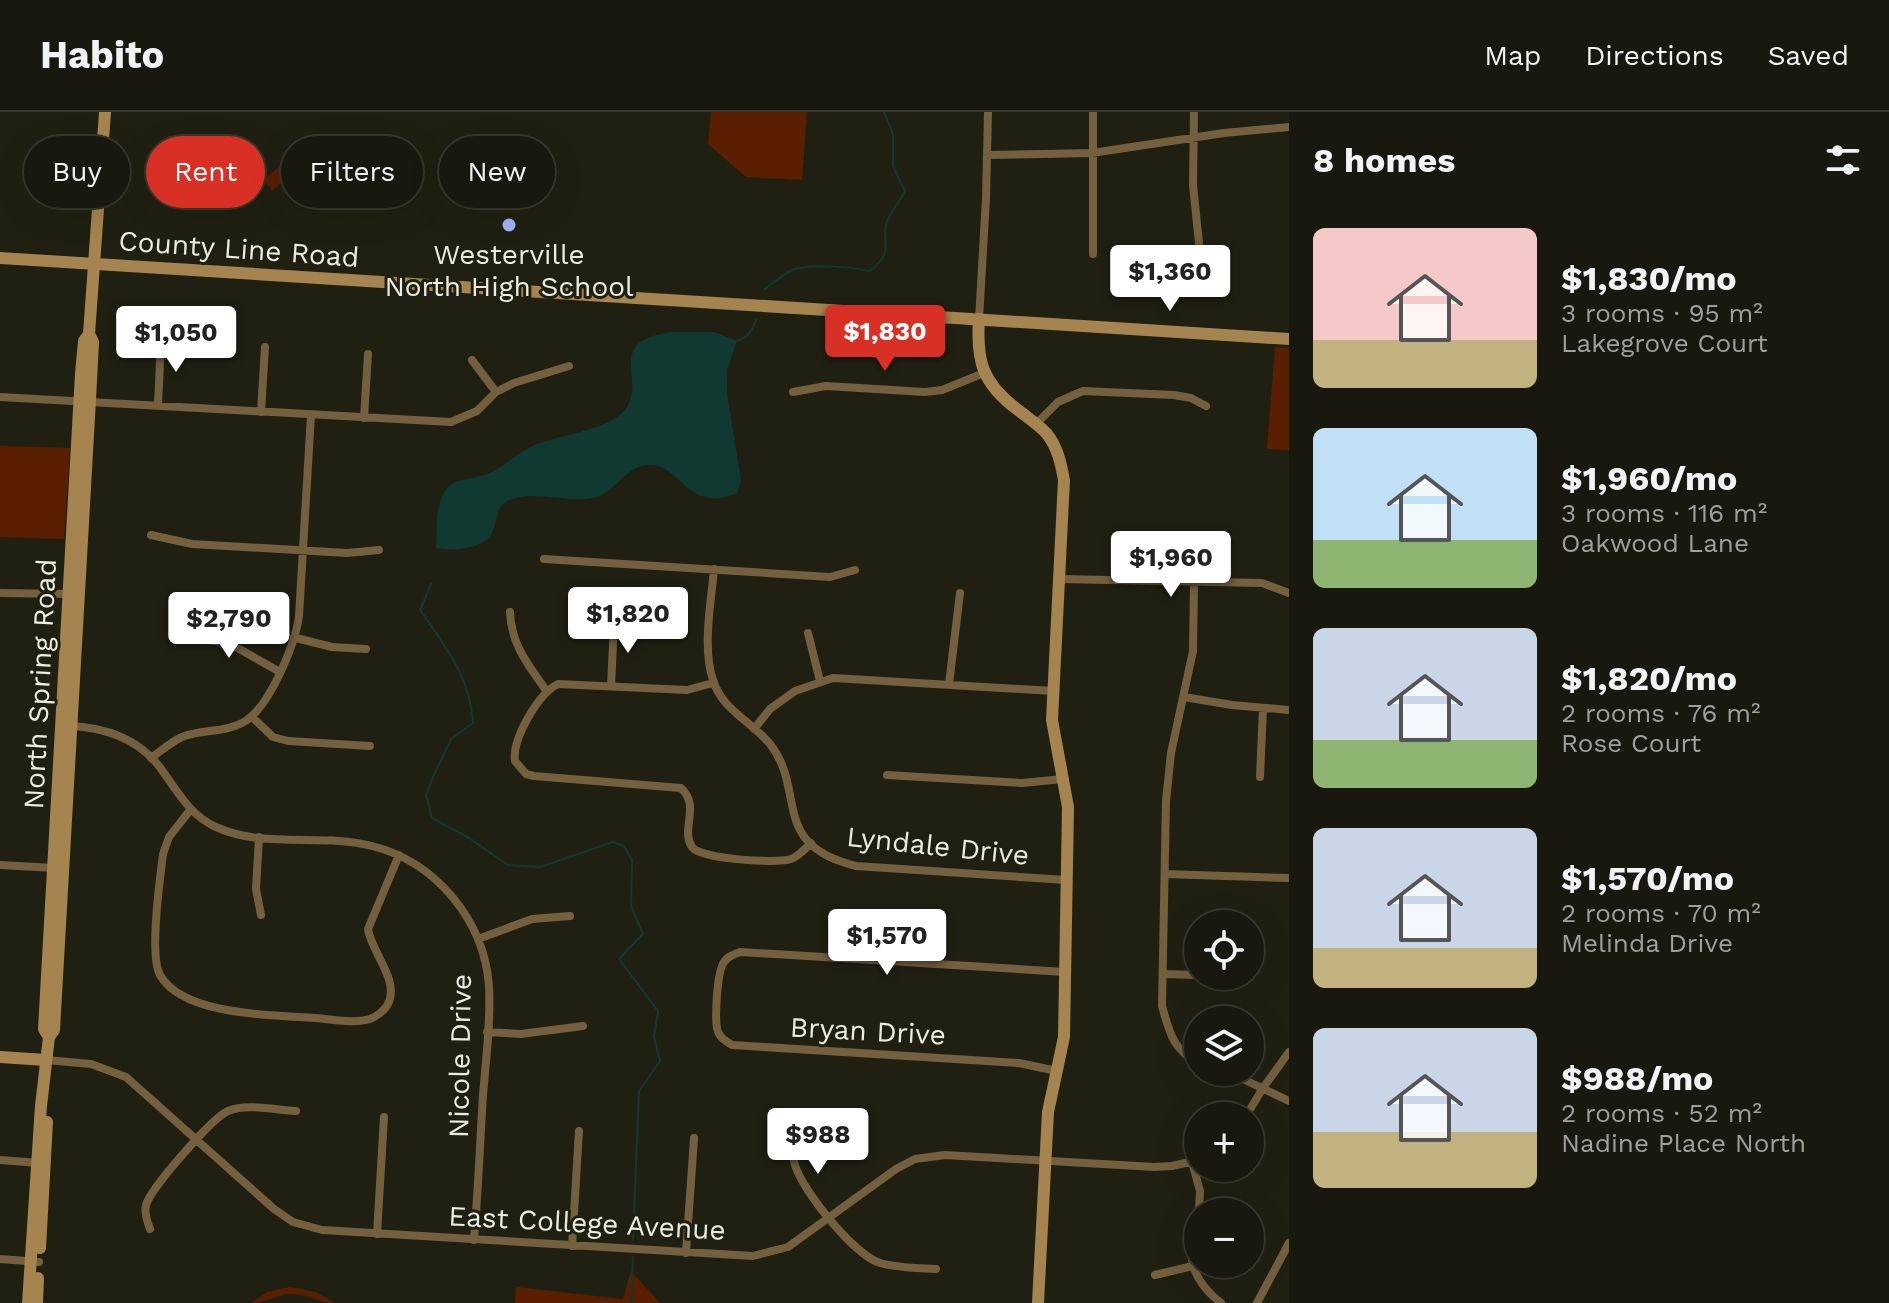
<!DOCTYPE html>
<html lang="en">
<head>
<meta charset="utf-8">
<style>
	body { margin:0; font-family:"Work Sans",sans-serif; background:#212117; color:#f1f3f6; height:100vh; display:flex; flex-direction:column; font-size:30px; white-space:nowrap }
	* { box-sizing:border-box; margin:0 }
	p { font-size:26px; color:#9fa09e }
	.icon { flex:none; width:44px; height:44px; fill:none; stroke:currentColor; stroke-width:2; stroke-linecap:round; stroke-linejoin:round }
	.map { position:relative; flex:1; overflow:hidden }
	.details { display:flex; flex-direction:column; background:#18180e; width:600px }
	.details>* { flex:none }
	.top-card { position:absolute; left:24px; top:24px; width:760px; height:72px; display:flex; gap:16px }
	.tools { position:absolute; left:1184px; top:798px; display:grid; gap:16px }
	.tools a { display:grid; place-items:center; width:80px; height:80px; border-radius:50%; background:#18180e; box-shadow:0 8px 32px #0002,0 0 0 2px #36372e; font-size:40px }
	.price { position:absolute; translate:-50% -68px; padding:0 18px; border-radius:8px; background:#fff; color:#222; font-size:26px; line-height:52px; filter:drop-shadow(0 2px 4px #0008) }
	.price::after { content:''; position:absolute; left:50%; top:48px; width:24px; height:18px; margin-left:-12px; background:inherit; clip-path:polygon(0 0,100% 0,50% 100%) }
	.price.on { background:#d93025; color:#fff }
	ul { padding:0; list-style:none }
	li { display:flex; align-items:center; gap:24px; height:200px; padding:0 24px }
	li span { display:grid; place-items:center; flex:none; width:224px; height:160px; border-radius:12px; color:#555 }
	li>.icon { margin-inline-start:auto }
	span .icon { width:96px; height:96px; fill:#fffc; stroke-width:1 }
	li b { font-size:34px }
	h2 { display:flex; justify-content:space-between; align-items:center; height:96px; padding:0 24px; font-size:34px }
	.pill { padding:0 28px; border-radius:36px; background:#18180e; box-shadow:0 8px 32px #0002,0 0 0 2px #36372e; font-size:28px; line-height:72px }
	.pill.on { background:#d93025; color:#fff }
	header { display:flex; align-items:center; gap:48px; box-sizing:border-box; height:112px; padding:0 40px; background:#18180e; border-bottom:2px solid #36372e }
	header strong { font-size:38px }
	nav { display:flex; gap:44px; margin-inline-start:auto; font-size:28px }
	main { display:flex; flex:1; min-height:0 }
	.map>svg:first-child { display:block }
</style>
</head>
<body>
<header>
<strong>Habito</strong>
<nav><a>Map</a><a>Directions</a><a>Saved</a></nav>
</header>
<main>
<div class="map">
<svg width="1289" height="1191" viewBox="0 0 1289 1191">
	<rect width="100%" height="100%" fill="#202012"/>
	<path fill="#591f00" d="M 711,0 L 807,0 L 802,68 L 746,65 L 708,32 Z
		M 293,43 L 303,54 L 272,79 L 263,68 Z
		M 1275,235 L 1289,236 L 1289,338 L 1267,337 Z
		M 0,334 L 70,336 L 64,427 L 0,425 Z
		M 631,1159 L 660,1191 L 515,1191 L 516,1175 L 623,1187 Z
		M 290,1175 L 316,1180 L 335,1191 C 319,1191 306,1181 290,1182 C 276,1183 265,1191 251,1191 L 267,1180 Z"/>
	<path fill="#103931" d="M 673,220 L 714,220 L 737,229 L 727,258 L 727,281 L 741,369 L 737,381 C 687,402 682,353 650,353 C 624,353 616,382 593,386 C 566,391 532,377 507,389 C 495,395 498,410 492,421 C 482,438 453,439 436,436 C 437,418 435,390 447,376 C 456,366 476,367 488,362 C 505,355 517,340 535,333 C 559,323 605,318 622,301 C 652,271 599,229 673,220 Z"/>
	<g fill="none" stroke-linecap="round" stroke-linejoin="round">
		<path stroke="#103931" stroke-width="2" d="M 765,177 C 773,171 782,163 792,158 C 809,151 851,155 870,159 C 894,138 882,139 886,113 C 888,102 900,90 905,79 L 893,54 L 893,22 L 884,0
			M 737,229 C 748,226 752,218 756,208
			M 431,472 L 420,498 C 446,536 470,564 473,611 L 451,627 L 433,665 L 426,683 L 432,706 L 469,726 L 508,753 L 540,755 L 613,730 L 624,734 L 632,748 L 631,794 L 643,822 L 619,847 L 658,899 L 654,925 L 660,949 L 639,979 L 633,1128
			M 631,1191 L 633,1145"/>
		<path stroke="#745f3f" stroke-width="8" d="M 1194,0 L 1193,73 L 1201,150
			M 987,43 L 1092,41 L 1224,21 L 1289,15
			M 1093,142 L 1093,0
			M 979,207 L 986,87 L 988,0
			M 472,248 L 496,280
			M 793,280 L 826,274 L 925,280 L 942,278 L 984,261
			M 0,285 L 451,310 L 477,299 L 496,280 L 514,271 L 569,254
			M 158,293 L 161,229
			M 261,300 L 265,235
			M 364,306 L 368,242
			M 1036,312 L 1058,290 L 1083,279 L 1174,283 L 1191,286 L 1206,294
			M 151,423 L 192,432 L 347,441 L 379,438
			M 544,447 L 830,465 L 855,458
			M 714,457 C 711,492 702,535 713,568 C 722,598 751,609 770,632 C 807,679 769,733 856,754 L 1066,768
			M 1059,467 L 1262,471 L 1289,481
			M 1194,471 L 1193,539 L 1171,641 L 1166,689 L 1162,894 C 1170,922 1172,935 1198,952
			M 0,481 L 71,482
			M 510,500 C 511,532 528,553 546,578
			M 808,521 L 820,569
			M 180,526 L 227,530 L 280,560
			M 296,526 L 332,535 L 366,537
			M 713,571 L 687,578 L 558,572 C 538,582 512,627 515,649 L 526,662 L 534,664 L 681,676 C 701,695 680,717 692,735 C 700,747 777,752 791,747 C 799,744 805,737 811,731
			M 949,572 L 960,481
			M 611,574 L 614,512
			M 1184,585 L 1232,593 L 1289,598
			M 252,605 L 273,625 L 288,629 L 370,634
			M 68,614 C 104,615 136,625 159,654 C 176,677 189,703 216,715 C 264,737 322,721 372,734 C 436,750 484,808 489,874 C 491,909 486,947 483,983 C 480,1031 478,1080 474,1128
			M 754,617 L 770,597 L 795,579 L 833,566 L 1053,579
			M 151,646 C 161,639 171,630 182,625 C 202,617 223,621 242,611 C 269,598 295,532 299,504 L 311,303
			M 887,663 L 1022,671 L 1063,667
			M 1260,665 L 1263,596
			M 191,697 L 169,725 L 163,742 C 160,767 149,843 160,863 C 183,904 274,903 315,906 C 332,907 353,912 370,907 C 376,905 385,898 388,892 C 400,868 371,840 368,817 L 399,743
			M 259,725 L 256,777 L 261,803
			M 0,753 L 55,756
			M 1165,762 L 1289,766
			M 478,827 L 532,807 L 570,804
			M 1163,862 L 1198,863
			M 487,920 L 521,922 L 583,914
			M 46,948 L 91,952 L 126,965 L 274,1097 L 293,1110 L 322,1118 L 753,1144 L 788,1135 L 896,1057 L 915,1047 L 945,1043 L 1154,1055 L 1172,1054 L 1198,1048
			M 1057,959 L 1019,951 L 732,933 C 726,929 721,927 718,920 C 714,909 717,860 724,850 C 728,844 733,843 740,840 L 1065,860
			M 1228,960 L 1289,989
			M 1246,1004 L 1263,976 L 1289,940
			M 792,1027 C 793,1035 792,1045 795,1053 C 802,1078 854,1143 880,1151 C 897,1156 918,1156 936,1157
			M 0,1048 L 39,1051
			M 1192,1050 L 1200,1079 L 1199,1100
			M 1198,1102 C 1185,1140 1189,1166 1221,1191
			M 150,1117 C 147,1109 144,1100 146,1093 C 151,1076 212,1006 228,999 C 247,991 275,998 296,999
			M 377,1122 L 384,1005
			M 572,1134 L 579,1019
			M 686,1141 L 694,1026
			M 0,1147 L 39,1150
			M 1155,1163 L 1193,1154
			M 1257,1191 L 1289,1131"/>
		<path stroke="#a5844f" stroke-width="12" d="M 0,146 L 1289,227
			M 979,207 C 976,250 983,272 1018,298 C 1028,306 1039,313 1047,322 C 1058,336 1061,352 1064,368 L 1052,608 L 1068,695 L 1064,925 L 1048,1000 L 1038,1191
			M 49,925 L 44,917 L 81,262 L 84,229 L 89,222
			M 0,945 L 46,948
			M 40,1136 L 47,1010
			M 28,1191 L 41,994 L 49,925 L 54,918 L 90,288 L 93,230 L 89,222 L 105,0
			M 37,1191 L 38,1166"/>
	</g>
	<circle fill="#a3b2fd" stroke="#202012" stroke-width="3" cx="509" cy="113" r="8"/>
	<g text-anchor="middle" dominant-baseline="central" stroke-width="6" stroke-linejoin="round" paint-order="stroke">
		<g font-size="28" fill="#ebece2" stroke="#202012">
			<text transform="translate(239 137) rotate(4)">County Line Road</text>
			<text transform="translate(40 572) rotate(-87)">North Spring Road</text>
			<text transform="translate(938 734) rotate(6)">Lyndale Drive</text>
			<text transform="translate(868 919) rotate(3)">Bryan Drive</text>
			<text transform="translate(460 944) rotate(-89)">Nicole Drive</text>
			<text transform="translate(587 1111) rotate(3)">East College Avenue</text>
		</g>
		<g font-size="28" fill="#ebece2" stroke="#202012">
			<text x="509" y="142">Westerville<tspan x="509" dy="32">North High School</tspan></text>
		</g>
	</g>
</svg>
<div class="tools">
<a><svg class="icon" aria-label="locate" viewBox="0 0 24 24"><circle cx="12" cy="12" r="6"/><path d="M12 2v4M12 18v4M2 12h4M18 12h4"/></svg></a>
<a><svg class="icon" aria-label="layers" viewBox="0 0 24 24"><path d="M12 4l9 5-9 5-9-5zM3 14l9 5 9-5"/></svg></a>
<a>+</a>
<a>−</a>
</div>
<b class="price" style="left:1170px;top:201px">$1,360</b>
<b class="price on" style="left:885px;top:261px">$1,830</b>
<b class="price" style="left:176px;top:262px">$1,050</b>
<b class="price" style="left:1171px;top:487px">$1,960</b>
<b class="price" style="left:628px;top:543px">$1,820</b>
<b class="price" style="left:229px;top:548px">$2,790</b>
<b class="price" style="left:887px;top:865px">$1,570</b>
<b class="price" style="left:818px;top:1064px">$988</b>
<div class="top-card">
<a class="pill">Buy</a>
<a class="pill on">Rent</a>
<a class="pill">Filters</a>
<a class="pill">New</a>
</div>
</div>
<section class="details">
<h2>8 homes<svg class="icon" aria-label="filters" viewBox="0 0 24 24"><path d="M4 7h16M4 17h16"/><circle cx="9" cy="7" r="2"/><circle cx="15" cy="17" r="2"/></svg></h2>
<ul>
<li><span style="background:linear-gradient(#f6c9c9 70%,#c2b280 0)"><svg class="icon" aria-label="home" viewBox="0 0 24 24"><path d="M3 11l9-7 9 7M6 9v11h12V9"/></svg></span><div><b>$1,830/mo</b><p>3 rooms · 95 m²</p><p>Lakegrove Court</p></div></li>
<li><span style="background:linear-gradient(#bfe0f5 70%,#8fb573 0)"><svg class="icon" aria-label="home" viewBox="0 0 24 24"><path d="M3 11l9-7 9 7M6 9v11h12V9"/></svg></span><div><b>$1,960/mo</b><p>3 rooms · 116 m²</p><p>Oakwood Lane</p></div></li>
<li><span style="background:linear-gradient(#c9d6e8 70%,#8fb573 0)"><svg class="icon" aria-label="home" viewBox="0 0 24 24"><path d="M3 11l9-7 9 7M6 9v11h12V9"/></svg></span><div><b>$1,820/mo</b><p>2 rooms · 76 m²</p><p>Rose Court</p></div></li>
<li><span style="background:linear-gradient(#c9d6e8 75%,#c2b280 0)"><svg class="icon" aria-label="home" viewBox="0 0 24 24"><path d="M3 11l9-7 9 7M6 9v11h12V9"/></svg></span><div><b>$1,570/mo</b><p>2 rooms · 70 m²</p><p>Melinda Drive</p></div></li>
<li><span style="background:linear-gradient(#c9d6e8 65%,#c2b280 0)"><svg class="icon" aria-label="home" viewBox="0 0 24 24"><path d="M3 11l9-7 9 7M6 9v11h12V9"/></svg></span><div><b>$988/mo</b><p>2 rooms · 52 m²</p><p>Nadine Place North</p></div></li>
</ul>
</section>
</main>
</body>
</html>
